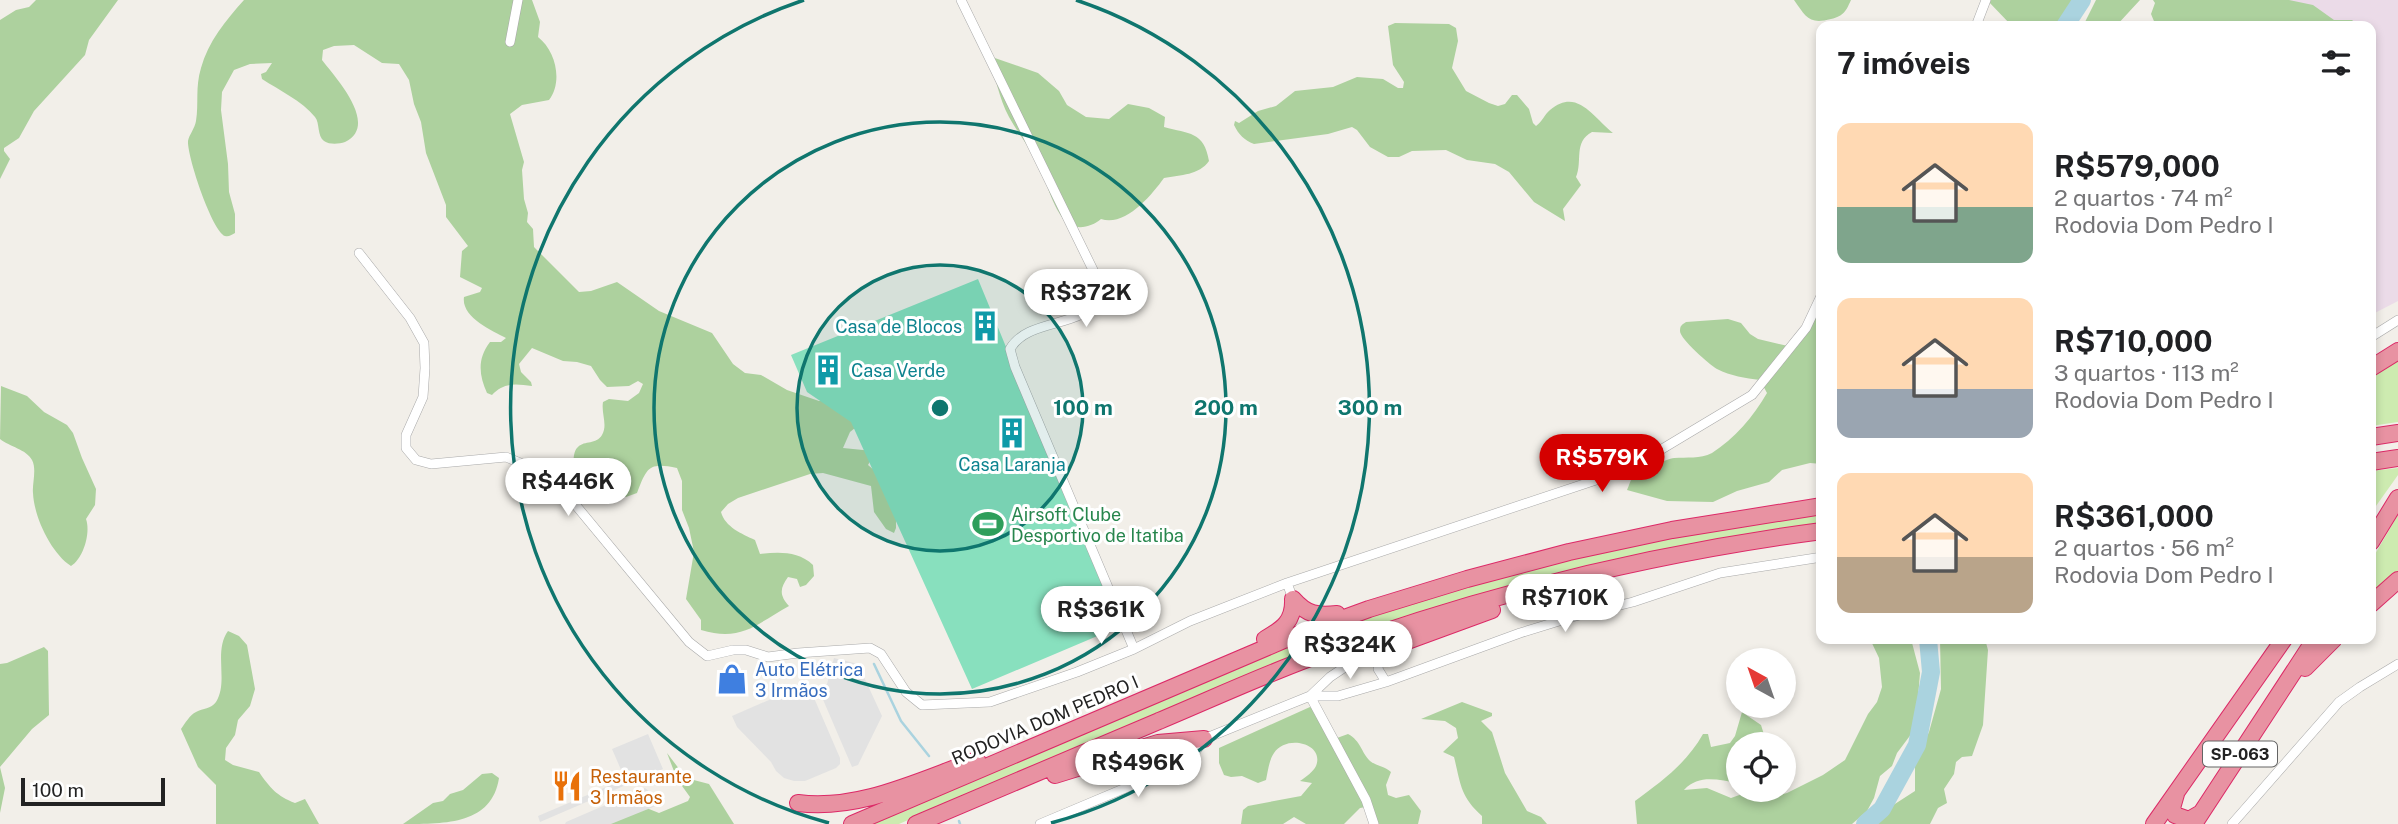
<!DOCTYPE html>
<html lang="pt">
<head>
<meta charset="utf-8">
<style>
	body { margin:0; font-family:"Public Sans",sans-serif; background:#f6f6f6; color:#202124; height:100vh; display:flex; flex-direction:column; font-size:26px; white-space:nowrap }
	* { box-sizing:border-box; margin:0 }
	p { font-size:23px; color:#757577 }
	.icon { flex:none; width:38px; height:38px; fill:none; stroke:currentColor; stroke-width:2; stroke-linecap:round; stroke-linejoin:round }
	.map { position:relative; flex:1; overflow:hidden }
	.details { position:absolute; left:1816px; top:21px; width:560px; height:623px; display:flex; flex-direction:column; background:#fff; border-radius:14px; box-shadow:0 4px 10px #0003 }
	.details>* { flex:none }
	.needle { width:46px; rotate:320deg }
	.controls { position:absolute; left:1726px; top:648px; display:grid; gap:14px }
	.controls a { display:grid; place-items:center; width:70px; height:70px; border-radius:50%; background:#fff; box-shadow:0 4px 10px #0003; font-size:35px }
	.scale { position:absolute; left:21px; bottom:18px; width:144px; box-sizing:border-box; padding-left:7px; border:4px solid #222; border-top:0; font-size:19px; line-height:24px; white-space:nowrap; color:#222; -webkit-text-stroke:5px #fff; paint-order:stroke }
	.price { position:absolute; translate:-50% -60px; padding:0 16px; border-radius:24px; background:#fff; color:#222; font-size:23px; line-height:46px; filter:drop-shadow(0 2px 4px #0008) }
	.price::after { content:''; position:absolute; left:50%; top:42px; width:21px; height:16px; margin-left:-10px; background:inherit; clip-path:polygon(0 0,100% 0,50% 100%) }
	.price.active { background:#d40000; color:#fff }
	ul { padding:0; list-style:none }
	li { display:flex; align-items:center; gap:21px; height:175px; padding:0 21px }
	li span { display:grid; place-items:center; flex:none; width:196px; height:140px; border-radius:14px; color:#555 }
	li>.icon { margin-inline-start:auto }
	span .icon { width:84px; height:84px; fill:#fffc; stroke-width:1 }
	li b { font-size:30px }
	h2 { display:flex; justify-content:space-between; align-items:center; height:84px; padding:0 21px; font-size:30px }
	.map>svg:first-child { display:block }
</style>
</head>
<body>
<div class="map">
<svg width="2398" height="824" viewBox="0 0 2398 824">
	<rect width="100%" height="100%" fill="#f2efe9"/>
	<path fill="#ebdbe8" d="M 2179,0 L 2398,0 L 2398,301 L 2371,315 L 2371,26 L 2172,26 Z"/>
	<path fill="#cdebb0" d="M 2398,357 L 2398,422 L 2371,426 L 2371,374 Z
		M 2398,468 L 2398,475 L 2371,513 L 2371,471 Z
		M 1822,512 L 1822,525 L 1542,579 L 967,794 L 899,824 L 868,824 L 1293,644 L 1384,613 L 1486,581 L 1597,552 L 1722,528 Z
		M 2398,515 L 2398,574 L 2371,598 L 2371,561 Z"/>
	<path fill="#add19e" d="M 36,0 L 118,0 L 89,40 L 85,55 L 34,111 L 19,138 L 4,148 L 4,151 L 10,159 L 0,179 L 0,20 L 16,10 L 29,7 Z
		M 244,0 L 532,0 L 540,22 L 538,37 C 556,51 563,82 549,100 L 522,105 L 510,114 L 524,162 L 522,170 L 524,199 L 528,213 L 527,222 L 533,229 L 534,247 L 579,292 L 591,291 L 617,282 L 659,311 L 712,333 L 733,364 L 745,373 L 761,375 L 787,390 L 819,401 L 835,399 L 860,424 L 850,432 L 843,448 L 873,451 L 874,454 L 868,465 L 896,489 L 896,528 L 894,533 L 886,529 L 874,512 L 871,486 L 823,473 L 810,474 L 738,498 L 728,504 L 721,512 C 725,527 742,534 755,540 L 760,554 C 779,552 798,551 813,565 L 814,576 L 806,585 L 800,587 L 797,579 L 788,577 C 780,588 779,595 789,606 C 756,624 742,642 701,630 L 701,620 L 686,599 L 694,552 L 689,528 L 682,510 L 682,481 L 677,468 C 648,462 647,468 637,493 L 626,497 C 616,492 606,486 596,482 C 592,480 584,480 580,477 C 573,472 571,453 578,447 C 585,440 596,445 602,435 C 608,425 601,413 603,402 L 609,399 L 628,401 L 639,393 L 643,384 L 638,381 L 629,386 L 607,387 L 600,380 L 591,366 L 577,362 L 563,361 L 532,348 L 519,364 L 521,372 L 531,382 L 532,386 C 516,384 504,382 492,395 L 487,393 C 479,375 477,359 490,342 L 501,342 L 506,338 C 491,330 461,317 464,297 L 480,292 L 482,288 L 460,277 L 462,251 L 468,246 L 446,217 L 446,205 L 426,153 L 421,122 L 414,104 L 409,80 L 399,64 L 382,63 L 354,45 L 334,46 L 323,50 L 322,60 C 335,77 380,125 345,142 C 339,144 330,145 324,141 C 317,136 320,123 315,117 C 302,101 279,90 262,79 L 261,74 L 266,72 L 272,63 L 250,64 L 234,70 L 222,92 L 221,110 L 228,164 L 229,192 L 235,214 L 235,233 C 231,235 229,237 225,236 C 212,231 187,156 188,141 C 189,135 195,128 196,121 C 199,103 195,88 201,68 C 208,42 226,20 244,0 Z
		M 1794,0 L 1851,0 C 1846,11 1844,16 1831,19 C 1809,25 1806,17 1794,0 Z
		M 1987,0 L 2079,0 L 2058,26 L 2012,26 Z
		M 2096,0 L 2140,0 L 2116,26 L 2083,26 Z
		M 2153,0 L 2289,0 L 2313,5 L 2334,20 L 2352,20 L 2359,26 L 2156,26 L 2151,14 L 2155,3 Z
		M 1395,23 L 1449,24 L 1456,28 L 1458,41 L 1452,68 L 1466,91 L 1489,103 L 1498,106 L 1505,104 L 1512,95 L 1517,95 L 1529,109 L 1533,123 L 1536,126 C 1542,122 1544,115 1550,110 C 1577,87 1593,117 1613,133 L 1592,132 C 1573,142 1583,161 1576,177 L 1581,185 L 1563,209 L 1565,221 L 1534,202 L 1509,172 L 1495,164 L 1467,160 L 1446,150 L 1412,151 L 1399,157 L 1388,157 L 1370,147 L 1357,130 L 1352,127 L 1328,134 L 1254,144 C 1244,140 1239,135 1234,125 L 1235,121 L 1239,123 L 1258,111 L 1276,106 L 1295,91 L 1333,87 L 1357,77 L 1383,79 L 1398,88 L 1403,88 L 1404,82 L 1393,65 L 1388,26 Z
		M 989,56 L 1038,73 L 1059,91 L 1067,105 L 1086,117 L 1109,119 L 1128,104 L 1149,108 L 1165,117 L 1164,127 C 1189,134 1204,131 1209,161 C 1199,175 1181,175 1164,178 C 1151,196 1125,227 1101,219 C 1092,227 1076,231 1066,222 C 1052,207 1047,182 1038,163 C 1029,147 1018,133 1009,117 C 999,99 995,75 989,56 Z
		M 1822,285 L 1822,464 L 1810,463 L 1782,470 L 1769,482 L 1737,491 L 1713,502 L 1667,501 L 1627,490 C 1629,486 1631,478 1634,475 C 1639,471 1667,459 1674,458 C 1687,457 1700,459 1712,453 C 1734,439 1754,416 1767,393 L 1760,380 C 1745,378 1731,376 1717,369 C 1710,365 1680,339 1680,331 C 1680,325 1682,325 1686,322 L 1728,319 L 1741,323 L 1750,334 L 1758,339 L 1788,346 L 1803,328 Z
		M 1,386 L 27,396 L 44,412 L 67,425 L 73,433 L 82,458 L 96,489 L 95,505 L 86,519 C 91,533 83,559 71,566 C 51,553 34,517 33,493 C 32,484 37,469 32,460 C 26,449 10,447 0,439 Z
		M 228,631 L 239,636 L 247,645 L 255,689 L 250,706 L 238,720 L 235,735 L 226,748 L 225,760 L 233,765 L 259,772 C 270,788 277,796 295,803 L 305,799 L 319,824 L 216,824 L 216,785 L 198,767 L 181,729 C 185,723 190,715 196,712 C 203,708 211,709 216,702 C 229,681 213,652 228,631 Z
		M 1870,639 L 1911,639 L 1920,673 L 1917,710 L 1912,733 L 1897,753 L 1892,766 L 1880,776 L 1874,798 L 1867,811 L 1852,824 L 1637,824 L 1635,801 C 1662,781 1686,764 1703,734 L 1708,734 L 1711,747 L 1730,743 L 1735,736 L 1742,712 L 1761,725 L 1767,744 L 1738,744 L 1738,783 C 1718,780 1699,774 1684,790 L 1707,788 L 1731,798 L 1745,793 L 1773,797 L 1787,793 L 1823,775 L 1845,760 L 1868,714 L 1877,702 L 1882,687 L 1879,658 Z
		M 1940,639 L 1985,639 L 1988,650 L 1983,725 L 1972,756 L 1962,757 L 1956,762 L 1954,774 L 1944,789 L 1947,803 L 1938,808 L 1930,824 L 1872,824 L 1884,811 L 1915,791 L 1915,761 L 1929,732 L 1941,689 Z
		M 44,647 L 48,651 L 49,715 L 32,729 L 0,767 L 5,788 L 0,813 L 0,664 L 7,663 Z
		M 1462,702 L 1492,713 L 1492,716 L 1481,721 L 1492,732 L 1505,773 L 1527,811 L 1541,817 L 1547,824 L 1482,824 L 1482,816 C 1460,796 1461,785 1454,757 L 1443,752 L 1458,738 L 1456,728 L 1445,721 L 1421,719 Z
		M 1310,707 L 1322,713 L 1337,738 L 1348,734 C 1361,741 1361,752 1370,761 C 1376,766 1385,766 1391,772 L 1386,785 L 1388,795 L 1396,798 L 1409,795 L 1421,811 L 1418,824 L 1378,824 L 1374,812 L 1366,807 L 1360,808 L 1344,824 L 1306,824 L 1294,817 L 1283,824 L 1241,824 L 1243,810 L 1248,806 L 1301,796 L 1312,783 L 1300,781 C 1306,777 1313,772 1316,766 C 1325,743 1286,734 1274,753 C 1269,760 1268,771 1266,780 L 1258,783 L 1242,776 L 1231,777 L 1224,775 L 1219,763 L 1219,748 Z
		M 667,753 L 686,778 L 709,784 L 734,824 L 597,824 L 638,799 L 649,809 L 659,813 L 688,801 L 690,797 L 677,779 Z
		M 492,773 L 499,778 C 492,824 447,824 403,824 L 433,803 L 443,801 L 450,794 L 463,790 L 482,774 Z"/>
	<path fill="#88e0be" d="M 978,279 L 1121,626 L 972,689 L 851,422 L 807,392 L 791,355 Z"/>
	<path fill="#e2e2e2" d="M 834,658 L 858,664 L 882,716 L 858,765 L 852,767 L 818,688 L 827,684 Z
		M 801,686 L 811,691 L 840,758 L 840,764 L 836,768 L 805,781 L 794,781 L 784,778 L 776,771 L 771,762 L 737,727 L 732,716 Z
		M 648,734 L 663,769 L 540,822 L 538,816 L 625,779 L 612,749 Z
		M 645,788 L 663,803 L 611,824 L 565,824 L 566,822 Z"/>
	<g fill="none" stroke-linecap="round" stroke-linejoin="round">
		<path stroke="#aad3df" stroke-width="2.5" d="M 874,664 L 901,721 L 929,756
			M 959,821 L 960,824"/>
		<path stroke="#aad3df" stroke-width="18" d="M 2065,26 L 2082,0
			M 1865,824 L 1882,809 L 1917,745 L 1931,672 L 1928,639"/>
		<g stroke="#a9a9a9" stroke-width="10">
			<path id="street" d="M 961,0 L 1095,274 L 1099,292 L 1096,304 C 1092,307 1087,312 1082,314 C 1058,326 1024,325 1010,349 L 1015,367 L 1134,649
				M 1976,26 L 1986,0
				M 510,42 L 518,0
				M 359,253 L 410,318 L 424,343 L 425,368 L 423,397 L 406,435 L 406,448 L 416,460 L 431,464 L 506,457 L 535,469 L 564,491 L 689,642 L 707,656 L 733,650 L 746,650 L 768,657 L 798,653 L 870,648 L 881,654 L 906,692 L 922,705 L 990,702 L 1077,672 L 1134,649 L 1190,621 L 1287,583
				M 2371,337 L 2398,320
				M 1293,599 L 1287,583 L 1596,480 L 1637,464 L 1752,395 L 1806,328 L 1822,294
				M 1380,651 L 1378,669 L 1386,682
				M 1310,696 L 1338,696 L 1386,682 L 1520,633 L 1572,617 L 1633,602 L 1720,573 L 1822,557
				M 1310,696 L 1366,800 L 1374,824
				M 1040,824 L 1180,765 L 1194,754 L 1204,739 L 1310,696 L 1330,677 L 1345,667 L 1380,651
				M 2232,824 L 2339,702 L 2360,687 L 2398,664"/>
		</g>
		<g stroke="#dc2a67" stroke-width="18">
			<path id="highway" d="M 2371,368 L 2398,351
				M 2371,437 L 2398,433
				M 2371,462 L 2398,458
				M 2371,542 L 2398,498
				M 1293,599 C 1307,615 1317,616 1337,614
				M 2371,604 L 2398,580
				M 1265,639 C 1283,629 1294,621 1293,599
				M 1380,651 L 1492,610
				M 2305,668 L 2334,639
				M 1055,775 L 1158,743 L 1204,739
				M 2176,794 L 2172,808 L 2175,815 L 2189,820 L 2201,813
				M 798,803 C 859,811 920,780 977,760
				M 852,824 L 1284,640 L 1369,609 L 1467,579 L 1569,552 L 1672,530 L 1822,506
				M 916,824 C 997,789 1078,755 1159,721 C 1209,700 1259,677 1310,658 C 1475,597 1647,554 1822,531
				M 2154,824 L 2284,639
				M 2194,824 L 2315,639"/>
		</g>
		<use href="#street" stroke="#fff" stroke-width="9"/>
		<use href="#highway" stroke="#e892a2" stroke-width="16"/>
	</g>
	<circle cx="940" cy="408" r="143" fill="#0f766e" fill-opacity=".12"/>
	<g fill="none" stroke="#0f766e" stroke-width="3.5">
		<circle cx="940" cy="408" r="143"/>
		<circle cx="940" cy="408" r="286"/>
		<path d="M829 823A430 430 0 0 1 804 0M1076 0A430 430 0 0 1 1051 823"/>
	</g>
	<defs>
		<g id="building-bare" transform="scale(2.415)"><path d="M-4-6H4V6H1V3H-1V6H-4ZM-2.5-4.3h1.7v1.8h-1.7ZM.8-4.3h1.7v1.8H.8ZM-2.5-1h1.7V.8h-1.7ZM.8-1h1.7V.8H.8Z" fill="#0f9aa8" stroke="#fff" stroke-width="2.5" paint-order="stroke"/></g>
		<g id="stadium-bare" transform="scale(2.415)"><path d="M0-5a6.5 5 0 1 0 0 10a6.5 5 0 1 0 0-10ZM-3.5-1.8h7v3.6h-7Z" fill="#2e9e5b" stroke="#fff" stroke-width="2.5" paint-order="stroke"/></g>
		<g id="shop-bare" transform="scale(2.415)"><path d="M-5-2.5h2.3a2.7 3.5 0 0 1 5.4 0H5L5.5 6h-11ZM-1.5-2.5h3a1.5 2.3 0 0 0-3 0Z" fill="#3f7fe0" stroke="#fff" stroke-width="2.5" paint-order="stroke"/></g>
		<g id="restaurant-bare" transform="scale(2.415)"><path d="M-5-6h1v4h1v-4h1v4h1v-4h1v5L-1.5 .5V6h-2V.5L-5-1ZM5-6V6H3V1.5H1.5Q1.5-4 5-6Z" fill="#e8710a" stroke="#fff" stroke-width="2.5" paint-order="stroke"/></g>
	</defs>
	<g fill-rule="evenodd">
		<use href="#building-bare" x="985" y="326"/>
		<use href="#building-bare" x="828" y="370"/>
		<use href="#building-bare" x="1012" y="433"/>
		<use href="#stadium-bare" x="988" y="524"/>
		<use href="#shop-bare" x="732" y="679"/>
		<use href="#restaurant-bare" x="567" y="786"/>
	</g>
	<g text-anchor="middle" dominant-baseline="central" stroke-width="6" stroke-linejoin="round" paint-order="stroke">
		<rect fill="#fff" stroke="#646464" stroke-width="2" x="2203" y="741.5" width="74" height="25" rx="5"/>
		<g font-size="16" font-weight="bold" fill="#222">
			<text x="2240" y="754">SP-063</text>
		</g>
		<g font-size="18" fill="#0d838f" stroke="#fff" text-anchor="end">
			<text x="962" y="326">Casa de Blocos</text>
			<text x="851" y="370" text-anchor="start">Casa Verde</text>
			<text x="1012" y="464" text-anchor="middle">Casa Laranja</text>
		</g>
		<g font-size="18" fill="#27864d" stroke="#fff" text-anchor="start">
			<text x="1011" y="514">Airsoft Clube<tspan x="1011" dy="21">Desportivo de Itatiba</tspan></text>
		</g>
		<g font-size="18" fill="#366cbe" stroke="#fff" text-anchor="start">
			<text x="755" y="669">Auto Elétrica<tspan x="755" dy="21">3 Irmãos</tspan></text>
		</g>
		<g font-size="18" fill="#222" stroke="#fff">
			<text transform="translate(1045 720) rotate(-23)">RODOVIA DOM PEDRO I</text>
		</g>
		<g font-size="18" fill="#c56008" stroke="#fff" text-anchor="start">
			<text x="590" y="776">Restaurante<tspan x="590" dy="21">3 Irmãos</tspan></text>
		</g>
	</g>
	<circle cx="940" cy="408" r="10" fill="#0f766e" stroke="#fff" stroke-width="3.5"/>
	<g font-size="21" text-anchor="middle" font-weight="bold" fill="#0f766e" stroke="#fff" stroke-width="6" stroke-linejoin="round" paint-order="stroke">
		<text x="1083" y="415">100 m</text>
		<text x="1226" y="415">200 m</text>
		<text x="1370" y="415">300 m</text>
	</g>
</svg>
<div class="controls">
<a><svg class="needle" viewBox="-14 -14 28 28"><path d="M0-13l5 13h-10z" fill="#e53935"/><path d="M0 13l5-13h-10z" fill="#757577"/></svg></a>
<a><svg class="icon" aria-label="locate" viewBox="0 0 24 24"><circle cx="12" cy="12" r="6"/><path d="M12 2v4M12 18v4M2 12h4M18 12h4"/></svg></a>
</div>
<div class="scale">100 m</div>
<b class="price" style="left:1086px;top:329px">R$372K</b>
<b class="price active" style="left:1602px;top:494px">R$579K</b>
<b class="price" style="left:568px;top:518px">R$446K</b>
<b class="price" style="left:1565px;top:634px">R$710K</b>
<b class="price" style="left:1101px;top:646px">R$361K</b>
<b class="price" style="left:1350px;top:681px">R$324K</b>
<b class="price" style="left:1138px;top:799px">R$496K</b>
<section class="details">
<h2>7 imóveis<svg class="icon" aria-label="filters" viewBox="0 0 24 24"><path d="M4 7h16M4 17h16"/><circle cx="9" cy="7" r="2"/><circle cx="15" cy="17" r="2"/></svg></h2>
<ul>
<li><span style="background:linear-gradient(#ffd9b3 60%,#7fa58c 0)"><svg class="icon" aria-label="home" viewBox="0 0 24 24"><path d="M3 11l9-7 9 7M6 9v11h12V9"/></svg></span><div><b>R$579,000</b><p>2 quartos · 74 m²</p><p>Rodovia Dom Pedro I</p></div></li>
<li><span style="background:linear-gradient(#ffd9b3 65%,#9aa5b1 0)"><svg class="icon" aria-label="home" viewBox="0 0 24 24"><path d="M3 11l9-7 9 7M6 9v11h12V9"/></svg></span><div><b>R$710,000</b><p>3 quartos · 113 m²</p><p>Rodovia Dom Pedro I</p></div></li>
<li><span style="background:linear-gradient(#ffd9b3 60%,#b9a48a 0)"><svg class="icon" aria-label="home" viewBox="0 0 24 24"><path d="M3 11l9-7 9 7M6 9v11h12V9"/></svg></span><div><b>R$361,000</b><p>2 quartos · 56 m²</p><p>Rodovia Dom Pedro I</p></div></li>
</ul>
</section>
</div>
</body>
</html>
